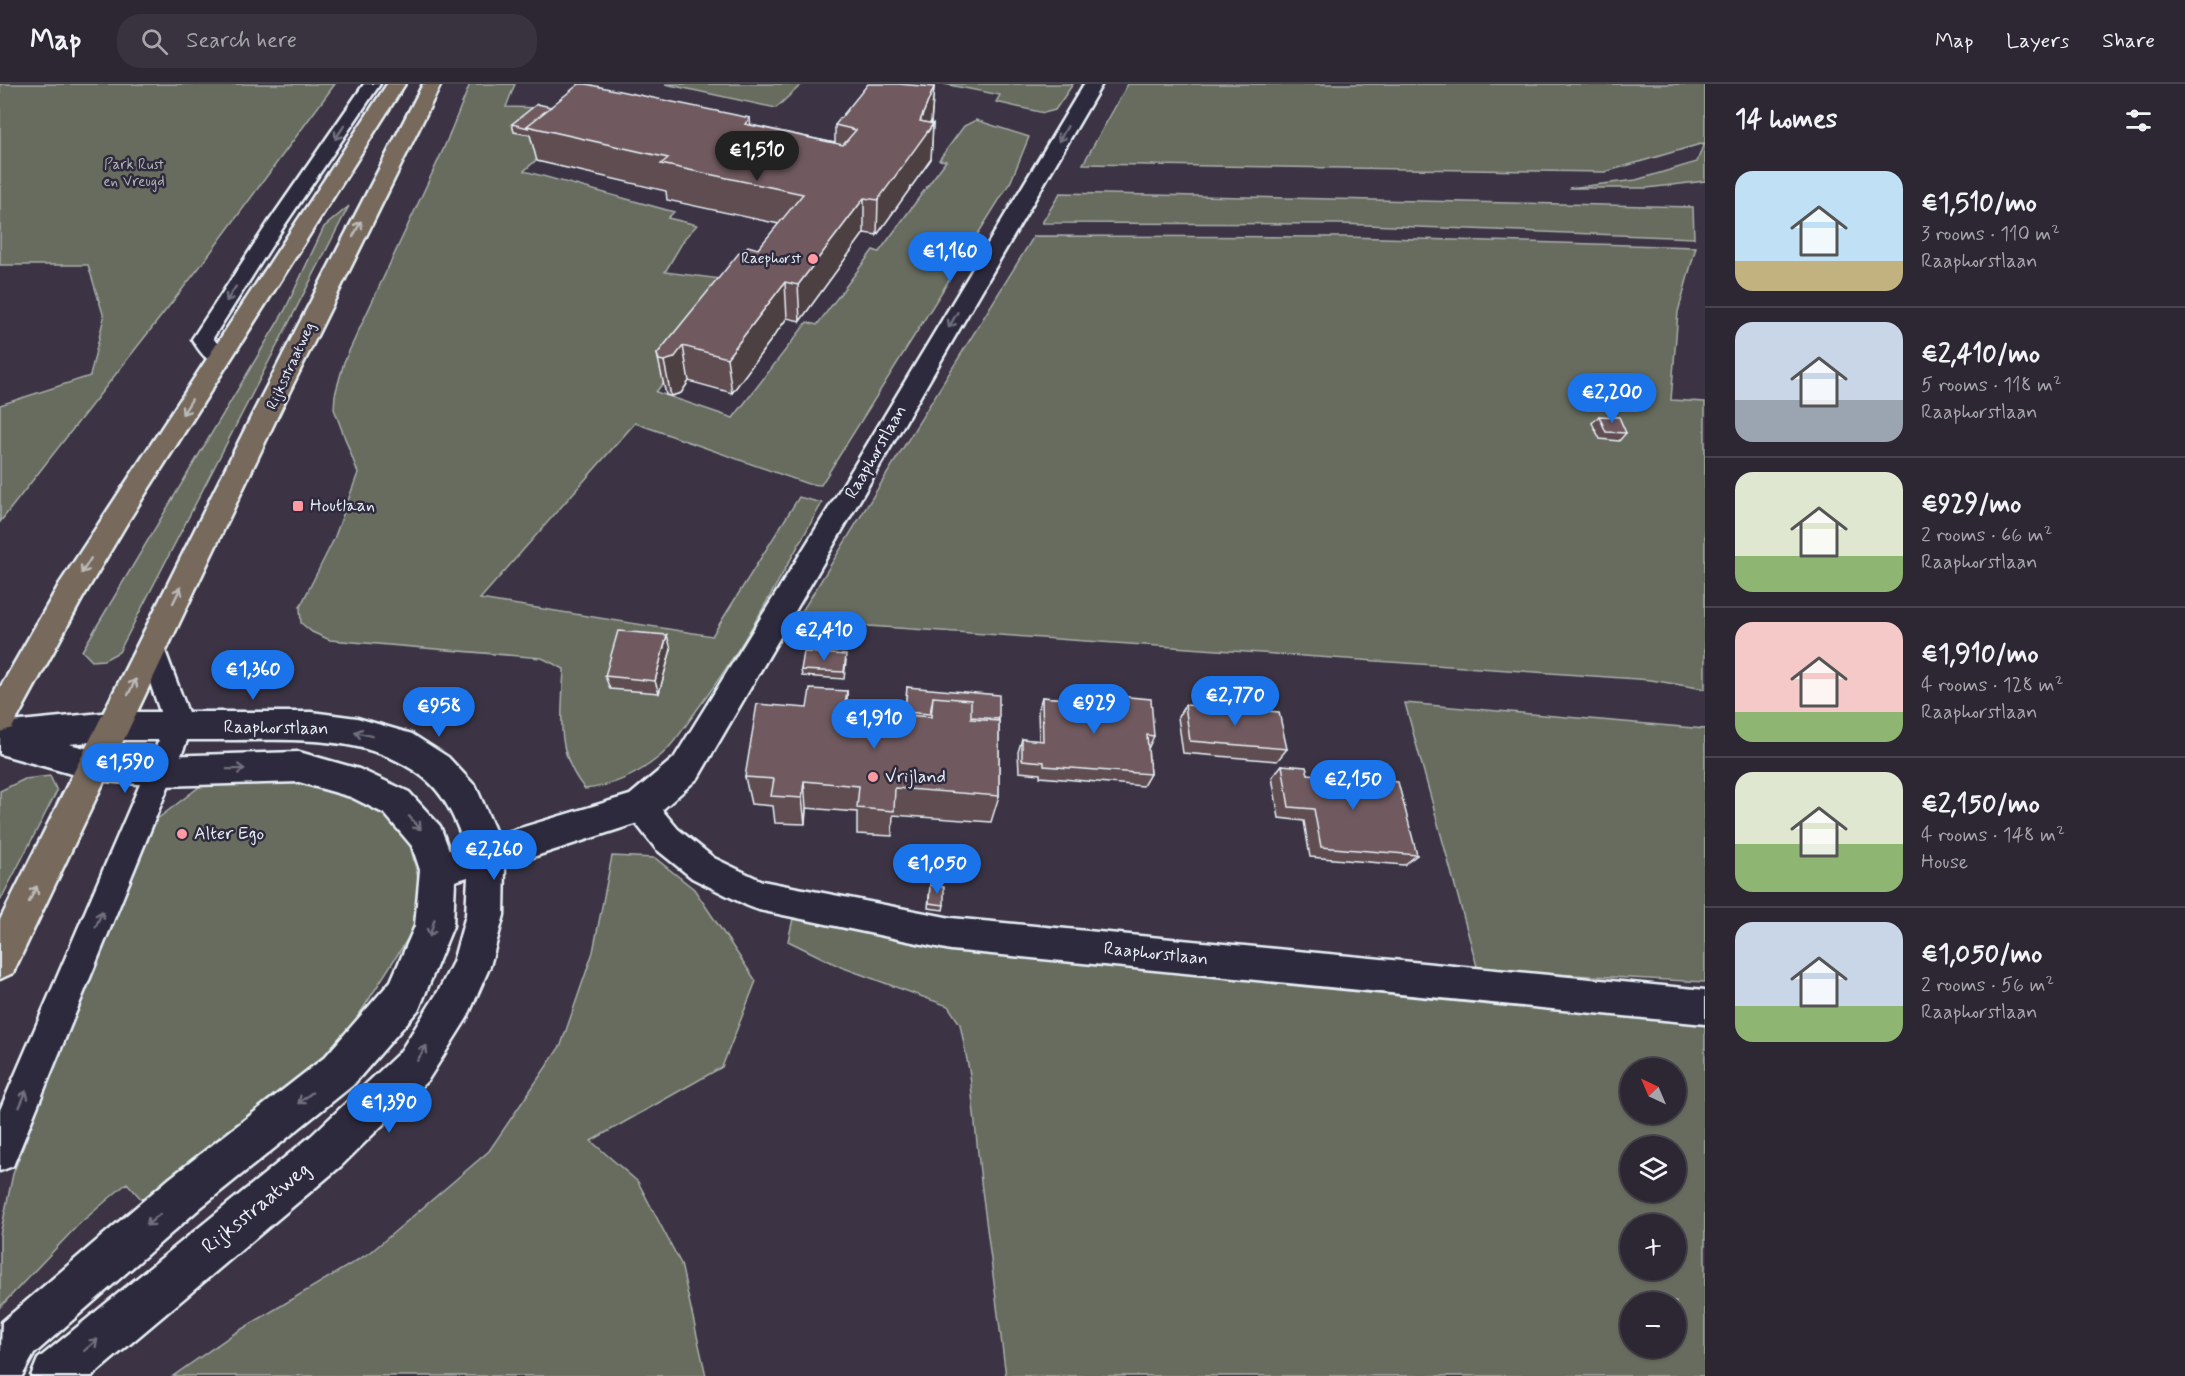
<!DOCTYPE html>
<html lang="en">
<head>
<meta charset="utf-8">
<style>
	body { margin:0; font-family:Mynerve,sans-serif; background:#39333f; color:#f1f3f6; height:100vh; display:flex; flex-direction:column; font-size:22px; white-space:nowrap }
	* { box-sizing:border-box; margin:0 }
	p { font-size:20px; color:#a7a5ac }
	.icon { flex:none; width:33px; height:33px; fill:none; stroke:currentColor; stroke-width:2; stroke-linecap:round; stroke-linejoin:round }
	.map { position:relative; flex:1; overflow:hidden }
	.details { display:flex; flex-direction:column; background:#2d2733; width:480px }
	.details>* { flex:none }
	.needle { width:39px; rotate:316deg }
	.fabs { position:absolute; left:1620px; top:974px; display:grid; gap:12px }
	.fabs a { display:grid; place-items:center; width:66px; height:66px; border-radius:50%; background:#2d2733; box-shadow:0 2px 4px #0004,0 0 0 2px #48444e; font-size:30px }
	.price { position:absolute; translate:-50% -51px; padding:0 14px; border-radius:21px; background:#1a73e8; color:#fff; font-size:20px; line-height:39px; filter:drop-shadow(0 2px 3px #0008) }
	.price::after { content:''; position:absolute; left:50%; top:36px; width:18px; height:14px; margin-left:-9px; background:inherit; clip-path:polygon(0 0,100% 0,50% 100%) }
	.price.on { background:#222; color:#fff }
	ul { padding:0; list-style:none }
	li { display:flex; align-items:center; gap:18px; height:150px; padding:0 30px }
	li+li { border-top:2px solid #48444e }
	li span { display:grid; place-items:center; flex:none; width:168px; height:120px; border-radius:18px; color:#555 }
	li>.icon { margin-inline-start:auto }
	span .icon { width:72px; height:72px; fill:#fffc; stroke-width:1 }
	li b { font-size:26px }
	h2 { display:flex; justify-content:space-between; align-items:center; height:72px; padding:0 30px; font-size:26px }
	header { display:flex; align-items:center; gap:36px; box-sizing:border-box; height:84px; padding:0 30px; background:#2d2733; border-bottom:2px solid #48444e }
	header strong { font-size:28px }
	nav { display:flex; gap:33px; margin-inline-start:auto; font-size:21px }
	.search { width:420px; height:54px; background:#39333f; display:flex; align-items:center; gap:15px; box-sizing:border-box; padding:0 21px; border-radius:24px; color:#a7a5ac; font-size:22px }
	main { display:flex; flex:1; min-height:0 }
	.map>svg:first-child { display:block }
</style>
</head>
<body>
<header>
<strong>Map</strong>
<div class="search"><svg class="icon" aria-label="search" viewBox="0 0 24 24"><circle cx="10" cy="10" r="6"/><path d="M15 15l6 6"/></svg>Search here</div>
<nav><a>Map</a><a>Layers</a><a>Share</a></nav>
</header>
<main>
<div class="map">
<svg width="1705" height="1292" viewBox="0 0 1705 1292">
	<rect width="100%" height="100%" fill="#3c3444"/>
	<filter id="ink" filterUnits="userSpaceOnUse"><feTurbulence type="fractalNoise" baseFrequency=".0167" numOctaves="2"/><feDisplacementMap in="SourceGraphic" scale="12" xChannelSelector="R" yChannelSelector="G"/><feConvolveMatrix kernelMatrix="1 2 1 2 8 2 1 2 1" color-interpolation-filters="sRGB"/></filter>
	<g filter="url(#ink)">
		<path fill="#676c5e" stroke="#a8aeab" stroke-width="1.5" fill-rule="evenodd" d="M 0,0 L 335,0 L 202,180 L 0,438 L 0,321 L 90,292 L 104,233 L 88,181 L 0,181 Z
			M 470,0 L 515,0 L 506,23 L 583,25 L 581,36 L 524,87 L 674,128 L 668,134 L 697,141 L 685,154 L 665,188 L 745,198 L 656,308 L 733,334 L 807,238 L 817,241 L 873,166 L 879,168 L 946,77 L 939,76 L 964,42 L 976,36 L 1029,53 L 1011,97 L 821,401 L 808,400 L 635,339 L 480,515 L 712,552 L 799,413 L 822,419 C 783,488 747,559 699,623 C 687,639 675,660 659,673 C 637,691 613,702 585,705 C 554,668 562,630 564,585 L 542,574 L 330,556 L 312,548 L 301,539 L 300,523 L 334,455 L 358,389 L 334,325 L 335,311 L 344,278 L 443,66 Z
			M 665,0 L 805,0 L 801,1 L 776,24 Z
			M 944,0 L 1073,0 L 1055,26 L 1044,29 L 996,18 L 1000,11 Z
			M 1128,0 L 1705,0 L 1705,97 L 1647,104 L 1569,104 L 1636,96 L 1697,78 L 1704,59 L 1605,88 L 1083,80 Z
			M 1060,109 L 1693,123 L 1694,154 L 1341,140 L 1042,139 Z
			M 349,122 L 119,568 L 104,576 L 92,577 L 82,567 L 285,226 L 324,143 Z
			M 1034,152 L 1347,153 L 1696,163 L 1678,228 L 1671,316 L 1705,318 L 1705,605 L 1651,596 L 796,537 Z
			M 1405,619 L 1705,645 L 1705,898 L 1478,886 Z
			M 50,692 L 57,707 L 0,817 L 0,707 L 25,695 Z
			M 294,695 L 351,710 L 387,732 L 410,761 L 419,798 L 419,837 L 341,959 L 143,1117 L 127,1099 L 79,1140 L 0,1223 L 0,1151 L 13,1090 L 59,969 L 156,736 L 203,700 Z
			M 612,772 L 655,774 L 694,805 L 756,897 L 722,983 L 591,1057 L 638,1098 L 681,1180 L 706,1292 L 173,1292 L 232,1251 L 371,1168 L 489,1067 L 561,961 L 593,868 Z
			M 794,830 L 1705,930 L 1705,1292 L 1006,1292 L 981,1098 L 970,991 L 960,940 L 948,922 L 841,883 L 788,857 ZM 1630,984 L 1676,984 L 1676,1029 L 1630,1029 ZM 1630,1062 L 1676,1062 L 1676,1107 L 1630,1107 ZM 1630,1140 L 1676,1140 L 1676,1185 L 1630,1185 ZM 1630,1218 L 1676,1218 L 1676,1263 L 1630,1263 Z"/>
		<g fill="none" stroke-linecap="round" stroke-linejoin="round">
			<g stroke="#e8f1f8" stroke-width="5">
				<path id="service" d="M 364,0 L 380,0 L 286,139 L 213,254 L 229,274 L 226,279 C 209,283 200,268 192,255 L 268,139 Z
					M 151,553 L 161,556 L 164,564 L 193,642 L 13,1082 L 0,1087 L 0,1026 L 165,642 L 138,564 L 141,556 Z
					M 641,710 L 652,714 L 678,745 L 714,774 L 762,797 L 951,834 L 1705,906 L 1705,940 L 951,866 L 759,826 L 748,822 L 692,794 L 656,765 L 630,732 L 626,723 L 630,714 Z"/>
			</g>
			<g stroke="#e8f1f8" stroke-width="5">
				<path id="minor" d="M 1084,0 L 1102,0 L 698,694 L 653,734 L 505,782 L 504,831 L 490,882 L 467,934 L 428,996 L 341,1082 L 92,1292 L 31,1292 L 38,1275 L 311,1052 L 400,968 L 439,906 L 453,878 L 466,831 L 468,793 L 455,797 L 453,842 L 419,925 L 353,1001 L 200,1124 L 34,1270 L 22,1292 L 0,1292 L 2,1238 L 170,1094 L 325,973 L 391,897 L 415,842 L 420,786 L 412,762 L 385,730 L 351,713 L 299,698 L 161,702 L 93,696 L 0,670 L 0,639 L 112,628 L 311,628 L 357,634 L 412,650 L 448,673 L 476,703 L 497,751 L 630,711 L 674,674 L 835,414 ZM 112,656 C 153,656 194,656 235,656 C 299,656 369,651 423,693 C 445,710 455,735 465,761 L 449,766 L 440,742 L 409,708 L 359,685 L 299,668 L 161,672 L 93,666 L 69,660 Z"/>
			</g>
			<g stroke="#e8f1f8" stroke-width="5">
				<path id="primary" d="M 387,0 L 405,0 L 127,439 L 82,515 L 12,644 L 0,648 L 0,604 L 60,499 Z
					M 423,0 L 441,0 L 280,327 L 13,889 L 0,895 L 0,836 L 254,327 Z"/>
			</g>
			<use href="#service" fill="#2f2a3d" fill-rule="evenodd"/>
			<use href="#minor" fill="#2f2a3d" fill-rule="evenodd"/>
			<use href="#primary" fill="#77695c" fill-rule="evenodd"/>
		</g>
		<path fill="#5f4d51" stroke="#e8f1f8" stroke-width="1.5" d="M 934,3 L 931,39 L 933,40 L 931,75 L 877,151 L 864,149 L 800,237 L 787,234 L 732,309 L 689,297 L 681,309 L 671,312 L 666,311 L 657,270 L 758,165 L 779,140 L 667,116 L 666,107 L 537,77 L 530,51 L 514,48 L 512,40 L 751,41 L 835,59 L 835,41 Z
			M 1599,332 L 1626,349 L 1619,357 L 1600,355 L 1592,339 Z
			M 671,565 L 659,609 L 610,605 L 605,592 Z
			M 846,577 L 844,595 L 802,592 L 801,586 Z
			M 907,603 L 999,635 L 999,712 L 991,738 L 893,731 L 892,752 L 857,750 L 857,728 L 806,724 L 805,740 L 775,739 L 773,722 L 751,720 L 745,693 L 807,624 L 847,607 L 847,627 L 905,631 Z
			M 1118,612 L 1154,652 L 1148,665 L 1150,690 L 1143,702 L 1040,693 L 1040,690 L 1019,688 L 1018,668 L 1022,655 L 1039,657 L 1038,626 L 1042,613 L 1115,619 Z
			M 1185,621 L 1287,665 L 1277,677 L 1183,669 L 1178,633 Z
			M 1282,681 L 1308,690 L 1417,771 L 1404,781 L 1310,773 L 1304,737 L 1279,734 L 1272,693 Z
			M 930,801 L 944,821 L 943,826 L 928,824 Z"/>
		<path fill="#4e3f42" stroke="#e8f1f8" stroke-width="1.5" d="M 934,3 L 931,37 L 927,49 L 933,40 L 931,75 L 877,151 L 878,116 L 920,37 Z
			M 750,34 L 753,69 L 745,40 Z
			M 864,114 L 864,149 L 800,237 L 798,201 Z
			M 785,198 L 787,234 L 732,309 L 727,274 Z
			M 683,262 L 689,297 L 681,309 L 671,312 L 664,277 Z
			M 667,551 L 671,565 L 659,609 L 655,597 Z
			M 847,607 L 847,637 L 844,626 Z
			M 804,697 L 806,724 L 805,740 L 802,714 Z"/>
		<path fill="#6f5a5e" stroke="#e8f1f8" stroke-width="1.5" d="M 579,0 L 586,0 L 750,34 L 745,40 L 843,61 L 856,46 L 835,41 L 868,0 L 898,0 L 934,3 L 920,37 L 933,40 L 878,116 L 864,114 L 798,201 L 785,198 L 727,274 L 683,262 L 674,274 L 664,277 L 659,276 L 657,270 L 739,169 L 748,162 L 758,165 L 803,110 L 661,80 L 668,74 L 527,42 Z
			M 537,20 L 551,23 L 527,42 L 528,44 L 512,40 Z
			M 1599,332 L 1619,333 L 1626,349 L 1606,348 Z
			M 618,547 L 667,551 L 655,597 L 605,592 Z
			M 804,568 L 846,571 L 844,588 L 801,586 Z
			M 907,603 L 999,611 L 999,635 L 971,633 L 971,616 L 933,613 L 930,630 L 905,628 Z
			M 810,605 L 847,607 L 844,626 L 931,633 L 933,613 L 971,616 L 971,635 L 999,637 L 999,712 L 895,704 L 894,727 L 857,724 L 859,702 L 804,697 L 802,714 L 771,712 L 774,695 L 745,693 L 757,620 L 807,624 Z
			M 1118,612 L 1151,615 L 1154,652 L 1147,651 L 1150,690 L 1044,682 L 1044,678 L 1022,676 L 1022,655 L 1043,657 L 1042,613 L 1120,620 Z
			M 1185,621 L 1279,628 L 1287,665 L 1190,657 Z
			M 1282,681 L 1306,683 L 1308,690 L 1398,698 L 1417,771 L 1321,763 L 1314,725 L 1289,723 Z
			M 930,801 L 944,803 L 944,821 L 929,819 Z"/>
		<defs><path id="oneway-shaft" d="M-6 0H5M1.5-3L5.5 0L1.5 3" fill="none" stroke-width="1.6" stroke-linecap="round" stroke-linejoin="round" transform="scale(1.5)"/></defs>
		<g stroke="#70707e">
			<use href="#oneway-shaft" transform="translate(340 48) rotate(124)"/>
			<use href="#oneway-shaft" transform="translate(1063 50) rotate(120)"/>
			<use href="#oneway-shaft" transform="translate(231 210) rotate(123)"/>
			<use href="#oneway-shaft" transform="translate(953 236) rotate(120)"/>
			<use href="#oneway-shaft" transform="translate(363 650) rotate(-166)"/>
			<use href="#oneway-shaft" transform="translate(236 685) rotate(-1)"/>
			<use href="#oneway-shaft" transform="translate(415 739) rotate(48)"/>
			<use href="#oneway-shaft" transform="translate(99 835) rotate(-67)"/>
			<use href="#oneway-shaft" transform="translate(432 844) rotate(106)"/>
			<use href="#oneway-shaft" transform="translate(422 969) rotate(-58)"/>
			<use href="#oneway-shaft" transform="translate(305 1014) rotate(142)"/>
			<use href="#oneway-shaft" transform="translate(23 1015) rotate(-67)"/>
			<use href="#oneway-shaft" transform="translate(153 1136) rotate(139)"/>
			<use href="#oneway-shaft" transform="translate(91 1261) rotate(-41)"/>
		</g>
		<g stroke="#bbbbba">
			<use href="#oneway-shaft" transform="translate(357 145) rotate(-63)"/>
			<use href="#oneway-shaft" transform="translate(187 323) rotate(122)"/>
			<use href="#oneway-shaft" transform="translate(86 482) rotate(122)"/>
			<use href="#oneway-shaft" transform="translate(177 511) rotate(-64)"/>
			<use href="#oneway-shaft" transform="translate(132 603) rotate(-64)"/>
			<use href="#oneway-shaft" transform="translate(33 810) rotate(-63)"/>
		</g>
	</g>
	<g fill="#ff9aa2" stroke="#2f2a3d" stroke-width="2">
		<circle cx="813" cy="175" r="6"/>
		<rect x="292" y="416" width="12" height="12" rx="3"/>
		<circle cx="873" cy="693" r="6"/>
		<circle cx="182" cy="750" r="6"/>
	</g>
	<g text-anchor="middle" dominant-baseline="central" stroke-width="5" stroke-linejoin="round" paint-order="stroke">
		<g font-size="15" fill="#aeb5b3" stroke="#2f2a3d">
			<text x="134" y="81">Park Rust<tspan x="134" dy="17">en Vreugd</tspan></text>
		</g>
		<g font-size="15" fill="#e8f1f8" stroke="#2f2a3d" text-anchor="end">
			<text x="801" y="175">Raephorst</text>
		</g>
		<g font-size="15" fill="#e8f1f8" stroke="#2f2a3d">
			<text transform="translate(291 282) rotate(-65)">Rijksstraatweg</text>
		</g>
		<g font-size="18" fill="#e8f1f8" stroke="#2f2a3d">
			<text transform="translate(876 368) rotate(-60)">Raaphorstlaan</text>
			<text transform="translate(276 644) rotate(1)">Raaphorstlaan</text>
			<text transform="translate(1156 870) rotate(6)">Raaphorstlaan</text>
		</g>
		<g font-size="18" fill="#e8f1f8" stroke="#2f2a3d" text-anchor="start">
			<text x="310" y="422">Houtlaan</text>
			<text x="885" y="693">Vrijland</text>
			<text x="194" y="750">Alter Ego</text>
		</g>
		<g font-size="21" fill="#e8f1f8" stroke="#2f2a3d">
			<text transform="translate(256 1124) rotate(-39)">Rijksstraatweg</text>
		</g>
	</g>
</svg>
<div class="fabs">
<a><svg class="needle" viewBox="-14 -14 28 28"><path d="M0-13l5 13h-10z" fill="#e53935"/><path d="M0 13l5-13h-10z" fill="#a7a5ac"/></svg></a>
<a><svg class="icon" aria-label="layers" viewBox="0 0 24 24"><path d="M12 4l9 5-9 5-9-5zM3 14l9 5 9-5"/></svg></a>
<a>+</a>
<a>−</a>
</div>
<b class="price on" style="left:757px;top:98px">€1,510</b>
<b class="price" style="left:950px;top:199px">€1,160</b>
<b class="price" style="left:1612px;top:340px">€2,200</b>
<b class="price" style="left:824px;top:578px">€2,410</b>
<b class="price" style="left:253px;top:617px">€1,360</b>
<b class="price" style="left:1235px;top:643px">€2,770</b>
<b class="price" style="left:1094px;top:651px">€929</b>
<b class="price" style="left:439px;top:654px">€958</b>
<b class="price" style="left:874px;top:666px">€1,910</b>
<b class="price" style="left:125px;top:710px">€1,590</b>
<b class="price" style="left:1353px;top:727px">€2,150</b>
<b class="price" style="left:494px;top:797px">€2,260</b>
<b class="price" style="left:937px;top:811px">€1,050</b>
<b class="price" style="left:389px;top:1050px">€1,390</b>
</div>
<section class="details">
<h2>14 homes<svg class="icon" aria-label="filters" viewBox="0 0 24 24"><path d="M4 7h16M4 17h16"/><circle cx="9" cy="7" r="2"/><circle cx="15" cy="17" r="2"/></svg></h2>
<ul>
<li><span style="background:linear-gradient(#bfe0f5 75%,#c2b280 0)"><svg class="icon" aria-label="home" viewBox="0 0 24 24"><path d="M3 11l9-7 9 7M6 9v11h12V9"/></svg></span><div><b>€1,510/mo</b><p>3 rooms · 110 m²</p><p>Raaphorstlaan</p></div></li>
<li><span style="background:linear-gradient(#c9d6e8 65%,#9aa5b1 0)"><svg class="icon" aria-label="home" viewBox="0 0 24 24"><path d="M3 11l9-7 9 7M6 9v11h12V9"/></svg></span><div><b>€2,410/mo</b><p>5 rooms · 118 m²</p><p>Raaphorstlaan</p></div></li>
<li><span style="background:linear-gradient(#dfe7d0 70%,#8fb573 0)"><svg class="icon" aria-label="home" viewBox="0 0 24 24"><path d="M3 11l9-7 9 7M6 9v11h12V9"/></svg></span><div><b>€929/mo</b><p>2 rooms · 66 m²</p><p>Raaphorstlaan</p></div></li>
<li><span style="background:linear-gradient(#f6c9c9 75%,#8fb573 0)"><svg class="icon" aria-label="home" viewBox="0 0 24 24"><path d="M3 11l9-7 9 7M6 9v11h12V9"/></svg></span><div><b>€1,910/mo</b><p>4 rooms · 128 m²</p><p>Raaphorstlaan</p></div></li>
<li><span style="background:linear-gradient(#dfe7d0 60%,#8fb573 0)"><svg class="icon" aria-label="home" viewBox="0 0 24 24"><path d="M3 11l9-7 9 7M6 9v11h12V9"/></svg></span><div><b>€2,150/mo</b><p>4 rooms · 148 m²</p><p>House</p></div></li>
<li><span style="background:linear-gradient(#c9d6e8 70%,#8fb573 0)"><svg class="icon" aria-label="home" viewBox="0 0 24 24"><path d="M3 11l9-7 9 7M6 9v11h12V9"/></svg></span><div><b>€1,050/mo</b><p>2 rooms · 56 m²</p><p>Raaphorstlaan</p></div></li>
</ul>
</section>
</main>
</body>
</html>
